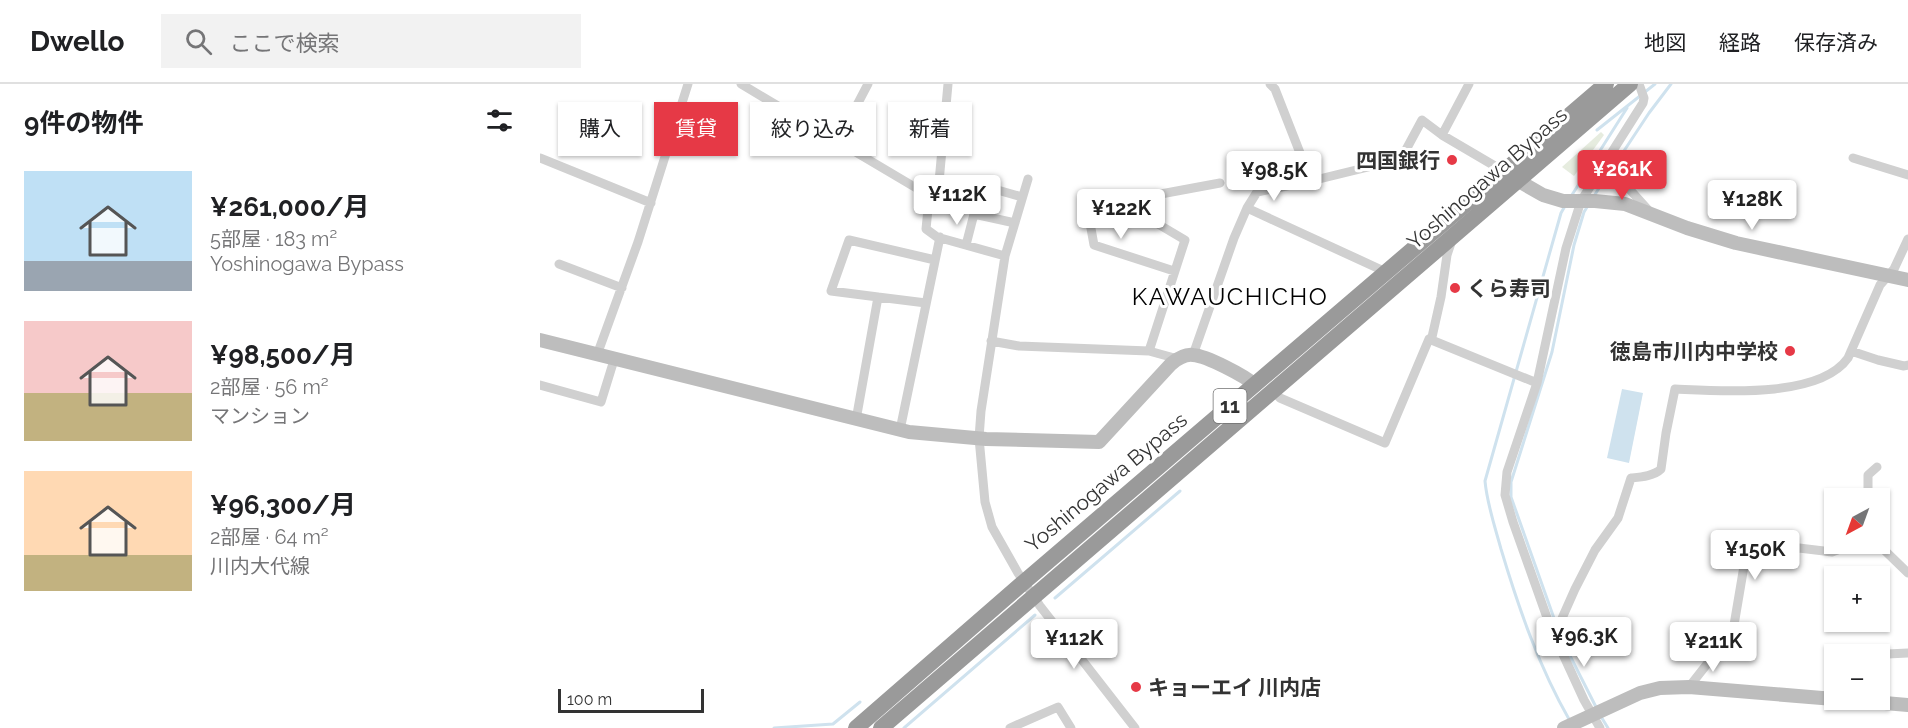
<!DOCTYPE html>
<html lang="ja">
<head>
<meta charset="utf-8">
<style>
	body { margin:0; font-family:Raleway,"Noto Sans JP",sans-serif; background:#f2f2f2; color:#202124; height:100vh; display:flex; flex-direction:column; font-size:22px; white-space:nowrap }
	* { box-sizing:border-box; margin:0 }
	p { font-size:20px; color:#757577 }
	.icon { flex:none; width:33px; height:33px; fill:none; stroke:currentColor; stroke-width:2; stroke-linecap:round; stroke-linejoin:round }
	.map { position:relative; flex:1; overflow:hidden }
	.drawer { display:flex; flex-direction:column; background:#fff; width:540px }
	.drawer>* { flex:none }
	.hud { position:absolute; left:18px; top:18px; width:570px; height:54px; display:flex; gap:12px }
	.needle { width:39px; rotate:221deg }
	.tools { position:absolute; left:1284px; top:404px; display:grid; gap:12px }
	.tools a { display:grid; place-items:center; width:66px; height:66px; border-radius:0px; background:#fff; box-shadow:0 2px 4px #0004; font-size:30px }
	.scale { position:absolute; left:18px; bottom:15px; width:146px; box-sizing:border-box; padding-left:6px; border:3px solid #333; border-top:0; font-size:16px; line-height:21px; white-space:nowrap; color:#333; -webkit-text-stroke:4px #fff; paint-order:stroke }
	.price { position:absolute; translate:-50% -51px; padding:0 14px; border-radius:6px; background:#fff; color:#222; font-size:20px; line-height:39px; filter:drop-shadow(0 2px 3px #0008) }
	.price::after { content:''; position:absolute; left:50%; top:36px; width:18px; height:14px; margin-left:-9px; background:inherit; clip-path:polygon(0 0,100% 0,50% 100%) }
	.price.active { background:#e63946; color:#fff }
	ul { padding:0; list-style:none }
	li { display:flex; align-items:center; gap:18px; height:150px; padding:0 24px }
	li span { display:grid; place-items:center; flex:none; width:168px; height:120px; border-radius:0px; color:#555 }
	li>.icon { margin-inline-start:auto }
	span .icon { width:72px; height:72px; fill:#fffc; stroke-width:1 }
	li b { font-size:26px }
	h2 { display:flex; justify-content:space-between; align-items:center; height:72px; padding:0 24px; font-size:26px }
	.tag { padding:0 21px; border-radius:0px; background:#fff; box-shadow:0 2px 4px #0004; font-size:21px; line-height:54px }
	.tag.active { background:#e63946; color:#fff }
	header { display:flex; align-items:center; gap:36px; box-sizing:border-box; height:84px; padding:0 30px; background:#fff; border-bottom:2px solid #e0e0e0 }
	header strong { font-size:28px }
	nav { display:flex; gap:33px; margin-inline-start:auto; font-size:21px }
	.search { width:420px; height:54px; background:#f2f2f2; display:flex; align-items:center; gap:15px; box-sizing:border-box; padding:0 21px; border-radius:0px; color:#757577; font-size:22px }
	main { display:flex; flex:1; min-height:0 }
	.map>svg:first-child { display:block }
</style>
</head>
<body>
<header>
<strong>Dwello</strong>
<div class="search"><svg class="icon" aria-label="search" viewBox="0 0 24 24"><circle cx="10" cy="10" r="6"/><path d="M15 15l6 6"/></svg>ここで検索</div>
<nav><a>地図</a><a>経路</a><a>保存済み</a></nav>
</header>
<main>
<section class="drawer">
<h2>9件の物件<svg class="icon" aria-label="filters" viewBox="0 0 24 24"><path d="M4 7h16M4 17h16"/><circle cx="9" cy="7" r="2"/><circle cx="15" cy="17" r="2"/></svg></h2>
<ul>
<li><span style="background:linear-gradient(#bfe0f5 75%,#9aa5b1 0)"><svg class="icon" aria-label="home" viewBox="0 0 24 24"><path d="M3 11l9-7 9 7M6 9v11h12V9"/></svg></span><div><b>¥261,000/月</b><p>5部屋 · 183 m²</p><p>Yoshinogawa Bypass</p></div></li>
<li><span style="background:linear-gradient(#f6c9c9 60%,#c2b280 0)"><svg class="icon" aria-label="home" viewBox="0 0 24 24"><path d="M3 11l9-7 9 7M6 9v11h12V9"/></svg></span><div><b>¥98,500/月</b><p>2部屋 · 56 m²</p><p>マンション</p></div></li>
<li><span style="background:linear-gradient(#ffd9b3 70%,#c2b280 0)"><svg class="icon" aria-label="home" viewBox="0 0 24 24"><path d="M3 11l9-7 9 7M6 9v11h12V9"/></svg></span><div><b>¥96,300/月</b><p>2部屋 · 64 m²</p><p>川内大代線</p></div></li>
</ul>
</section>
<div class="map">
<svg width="1368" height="644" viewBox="0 0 1368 644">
	<rect width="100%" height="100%" fill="#fff"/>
	<path fill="#e6ecdf" d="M 1061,48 L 1064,51 L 1034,92 L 1022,83 Z"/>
	<path fill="#cfe2ee" d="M 1082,305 L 1103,309 L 1089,379 L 1067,374 Z"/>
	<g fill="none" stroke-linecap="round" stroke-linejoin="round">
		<path stroke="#cfe2ee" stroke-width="3" d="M 1057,46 L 1115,0
			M 1074,82 L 1109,29 L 1131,0
			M 1054,112 L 1070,87
			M 1030,114 L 1087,24
			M 1049,120 L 1044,128 L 1034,161 L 1012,268 L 971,398 L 971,413 L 1021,554 L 1057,625
			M 1025,122 L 1021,129 L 945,397 C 947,420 955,443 961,465 C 979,525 999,583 1030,637
			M 539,417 L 554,422
			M 515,514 L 640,407
			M 1060,631 L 1068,644
			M 234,644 L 293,640 L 320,618
			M 364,644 L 495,531"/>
		<path stroke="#d0d0d0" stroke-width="9" d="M 201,0 L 383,108 L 389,115 L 386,145 L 397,153 L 465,172 L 441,327 L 439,354 L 445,418 L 452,443 L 478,489 L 500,522 L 595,644
			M 929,0 L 902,51 L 965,88
			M 298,57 L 328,0
			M 0,74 L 111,119
			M 1313,74 L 1368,91
			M 1068,77 L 1074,88 L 1110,128
			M 771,97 L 861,75 L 882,36 L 902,51
			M 386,111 L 399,98 L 408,0
			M 594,120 L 548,128 L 554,161 L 634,187
			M 707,124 L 846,188
			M 475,139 L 434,130 L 440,101 L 482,113
			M 426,161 L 434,130
			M 465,172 L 488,95
			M 19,180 L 82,204
			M 338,213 L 291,207 L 309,156 L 395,176
			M 889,255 L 997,299
			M 451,257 L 479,262 L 609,267 L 638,275
			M 609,267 L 645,156 L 618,140 L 610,112 L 680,99
			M 1311,267 L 1338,276 L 1364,282 L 1368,281
			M 57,271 L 98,158 L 148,0
			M 653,271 L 694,154 L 707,124 L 717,108 L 771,97 L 735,5 L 730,0
			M 0,301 L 61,318 L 74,276
			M 733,307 L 740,314 L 845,359 L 889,255 L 892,253 L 901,213 L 907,171 L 912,156
			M 316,336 L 338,213 L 386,219
			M 360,346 L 400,153
			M 1328,414 L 1328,391 L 1337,383
			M 1337,459 L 1368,489
			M 1012,547 L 1019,541 L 1035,505 L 1055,466 L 1078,434 L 1091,394 C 1101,393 1114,392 1121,385 L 1126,349 L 1135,305 C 1180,307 1279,315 1308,274 L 1340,201 L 1354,185 L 1368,155
			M 1347,570 L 1368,569
			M 1149,603 L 1193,547 L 1204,482 L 1239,476 L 1259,464 L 1292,468 L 1306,463 L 1337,461
			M 470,644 L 518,623 L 531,644
			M 1060,644 L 1044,616 L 1010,542 L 973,438 L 965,411 L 967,388 L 997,299 L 1026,164 L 1041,117 L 1103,19 L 1104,14 L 1099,0"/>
		<path stroke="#bdbdbd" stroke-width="14" d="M 970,92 L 1003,111 L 1023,117 L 1055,117 L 1085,120 L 1147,144 L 1196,159 L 1368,196
			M 0,256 L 369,348 L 446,355 L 559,358 L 631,280 C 637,275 645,270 653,271 C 667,272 705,292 715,301
			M 1298,615 L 1368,621
			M 1024,644 L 1100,609 L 1120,604 L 1149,603 L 1294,615"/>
		<path stroke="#9a9a9a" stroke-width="16" d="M 316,644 L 484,498 L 1066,0
			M 341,644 L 1090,0"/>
	</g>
	<g fill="#e63946" stroke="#fff" stroke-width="2">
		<circle cx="912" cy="76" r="6"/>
		<circle cx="915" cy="204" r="6"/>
		<circle cx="1250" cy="267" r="6"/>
		<circle cx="596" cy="603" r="6"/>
	</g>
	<g text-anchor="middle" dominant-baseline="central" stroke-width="6" stroke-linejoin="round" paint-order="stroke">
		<rect fill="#fff" stroke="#707070" stroke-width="1.5" x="673.5" y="305" width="33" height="34" rx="4.5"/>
		<g font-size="20" font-weight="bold" fill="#333">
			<text x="690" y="322">11</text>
		</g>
		<g font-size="21" font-weight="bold" fill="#333" stroke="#fff" text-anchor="end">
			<text x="900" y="76">四国銀行</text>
			<text x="927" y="204" text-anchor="start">くら寿司</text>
			<text x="1238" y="267">徳島市川内中学校</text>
			<text x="608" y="603" text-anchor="start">キョーエイ 川内店</text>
		</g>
		<g font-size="21" fill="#333" stroke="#fff">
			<text transform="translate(947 94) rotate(-41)">Yoshinogawa Bypass</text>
			<text transform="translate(566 398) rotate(-40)">Yoshinogawa Bypass</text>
		</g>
		<g font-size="24" letter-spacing="1.5" fill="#000" stroke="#fff">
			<text x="690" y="212">KAWAUCHICHO</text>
		</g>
	</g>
</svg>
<div class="tools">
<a><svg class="needle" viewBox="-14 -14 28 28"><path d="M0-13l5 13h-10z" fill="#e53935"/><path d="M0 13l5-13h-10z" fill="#757577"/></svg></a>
<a>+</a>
<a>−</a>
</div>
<div class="scale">100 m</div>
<b class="price active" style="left:1082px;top:117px">¥261K</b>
<b class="price" style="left:734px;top:118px">¥98.5K</b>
<b class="price" style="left:417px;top:142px">¥112K</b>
<b class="price" style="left:1212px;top:147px">¥128K</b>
<b class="price" style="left:581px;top:156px">¥122K</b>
<b class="price" style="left:1215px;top:497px">¥150K</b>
<b class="price" style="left:1044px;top:584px">¥96.3K</b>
<b class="price" style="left:534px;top:586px">¥112K</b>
<b class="price" style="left:1173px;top:589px">¥211K</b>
<div class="hud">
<a class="tag">購入</a>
<a class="tag active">賃貸</a>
<a class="tag">絞り込み</a>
<a class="tag">新着</a>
</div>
</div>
</main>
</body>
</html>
